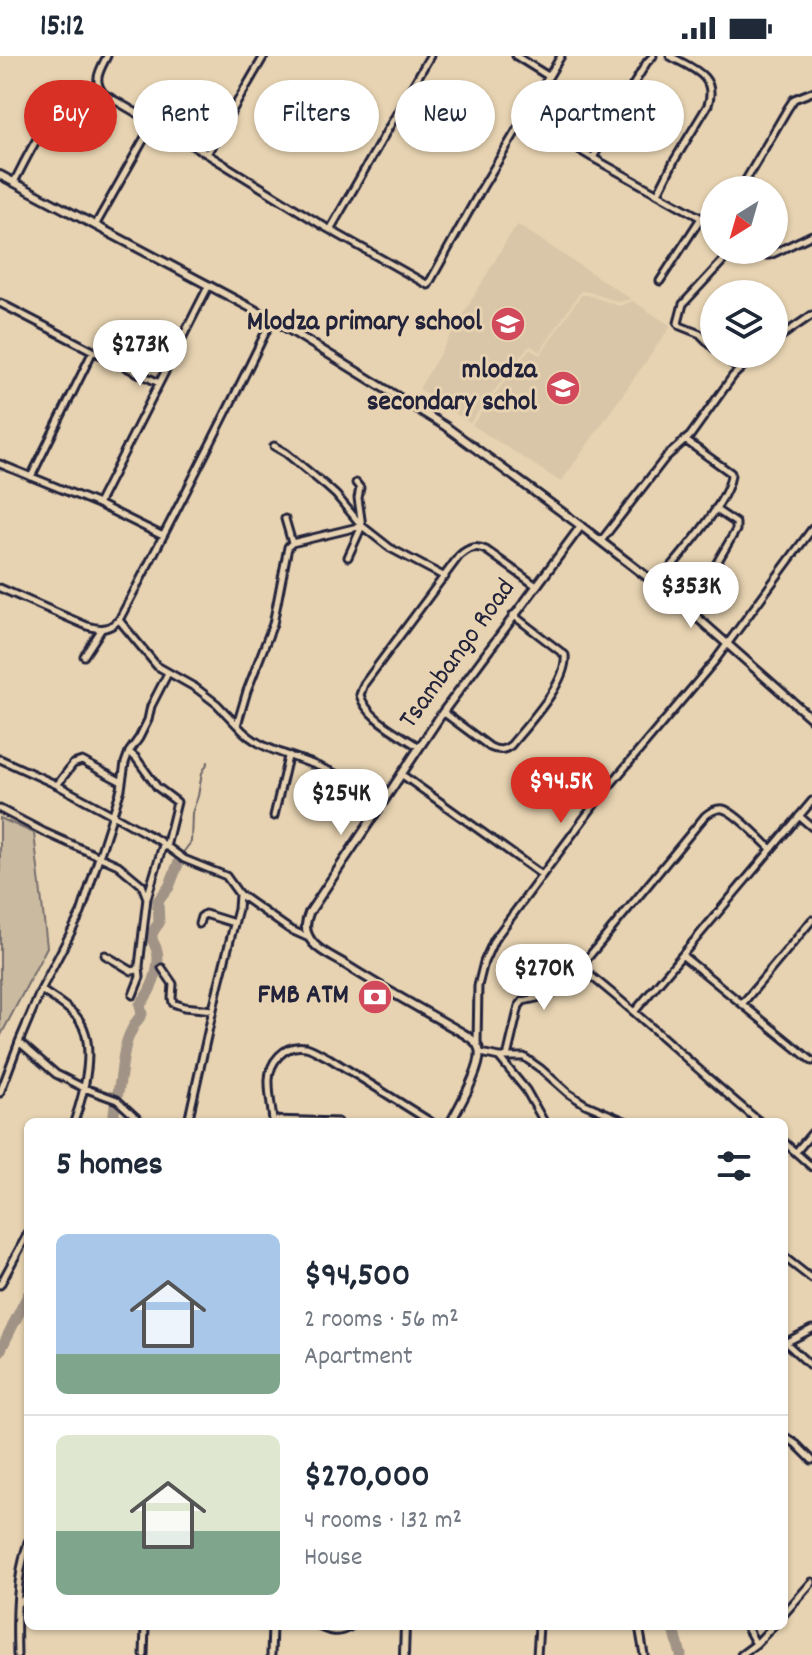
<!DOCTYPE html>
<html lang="en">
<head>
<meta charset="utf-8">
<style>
	body { margin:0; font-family:Dekko,sans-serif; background:#f6f6f7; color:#1f2937; height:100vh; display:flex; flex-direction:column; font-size:30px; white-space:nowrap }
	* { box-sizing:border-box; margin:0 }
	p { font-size:26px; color:#747a83 }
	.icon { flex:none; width:44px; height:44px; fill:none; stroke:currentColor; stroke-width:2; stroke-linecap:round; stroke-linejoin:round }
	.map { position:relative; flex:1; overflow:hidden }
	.side { position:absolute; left:24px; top:1062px; width:764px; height:512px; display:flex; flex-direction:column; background:#fff; border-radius:12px; box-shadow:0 2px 6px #0004 }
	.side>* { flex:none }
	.banner { position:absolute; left:24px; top:24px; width:764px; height:72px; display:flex; gap:16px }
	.needle { width:52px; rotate:217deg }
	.controls { position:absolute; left:700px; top:120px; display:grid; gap:16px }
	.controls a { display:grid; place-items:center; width:88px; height:88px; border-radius:50%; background:#fff; box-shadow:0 2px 6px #0004; font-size:40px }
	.price { position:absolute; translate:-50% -68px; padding:0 18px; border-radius:28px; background:#fff; color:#222; font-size:26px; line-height:52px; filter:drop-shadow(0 2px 4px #0008) }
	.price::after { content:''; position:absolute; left:50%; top:48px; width:24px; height:18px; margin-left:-12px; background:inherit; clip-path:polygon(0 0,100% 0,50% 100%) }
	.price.selected { background:#d93025; color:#fff }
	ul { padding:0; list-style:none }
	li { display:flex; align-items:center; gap:24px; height:200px; padding:0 32px }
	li+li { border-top:2px solid #e0e1e3 }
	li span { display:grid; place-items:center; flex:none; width:224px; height:160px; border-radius:12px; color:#555 }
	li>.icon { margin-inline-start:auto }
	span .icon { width:96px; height:96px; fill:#fffc; stroke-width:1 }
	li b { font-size:34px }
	h2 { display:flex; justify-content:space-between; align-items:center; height:96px; padding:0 32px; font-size:34px }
	.chip { padding:0 28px; border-radius:36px; background:#fff; box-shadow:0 2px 6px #0004; font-size:28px; line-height:72px }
	.chip.selected { background:#d93025; color:#fff }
	.status { display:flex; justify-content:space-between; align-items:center; height:56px; padding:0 40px; background:#fff; direction:ltr }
	.status svg { height:22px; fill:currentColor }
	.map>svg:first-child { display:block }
</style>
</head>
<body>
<div class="status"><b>15:12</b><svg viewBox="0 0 49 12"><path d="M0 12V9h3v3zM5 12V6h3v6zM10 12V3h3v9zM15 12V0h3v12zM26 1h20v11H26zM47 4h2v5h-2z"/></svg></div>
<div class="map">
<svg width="812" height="1599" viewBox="0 0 812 1599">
	<rect width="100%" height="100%" fill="#e7d3b1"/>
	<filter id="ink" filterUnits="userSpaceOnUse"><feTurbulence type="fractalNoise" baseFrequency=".0125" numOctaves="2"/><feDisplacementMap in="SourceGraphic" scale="16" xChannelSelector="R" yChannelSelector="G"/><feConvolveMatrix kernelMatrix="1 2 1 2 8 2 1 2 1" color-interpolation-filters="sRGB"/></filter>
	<g filter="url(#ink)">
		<path fill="#d9c6a8" d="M 518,169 L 631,243 L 619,246 L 589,236 L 581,235 L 540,296 L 531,290 L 527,292 L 470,367 L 419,333 L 510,179 Z
			M 581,239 L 588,239 L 619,250 L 633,245 L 671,270 L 561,426 L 472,369 L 529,293 L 540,299 Z"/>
		<path fill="#cabaa0" stroke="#766e6e" stroke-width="2" d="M 0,762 L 34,777 L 47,891 L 0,981 Z"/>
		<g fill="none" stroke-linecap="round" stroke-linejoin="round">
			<path stroke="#6e6669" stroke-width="2" d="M 182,798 L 191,786 L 192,757 L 198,740 L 202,717 L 208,706"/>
			<path stroke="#a19487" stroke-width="11" d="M 117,1041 C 125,1007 119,987 142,958 L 140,949 C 151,935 158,920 158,901 C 157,883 144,886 159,867 L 158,845 L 169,831 L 180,803
				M 113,1066 L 115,1049
				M 0,1295 L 28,1239
				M 673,1570 L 681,1599"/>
			<g stroke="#22223b" stroke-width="11">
				<path id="minor" d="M 107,0 C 100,14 92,25 104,38 L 207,98 L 325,171 L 428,229 L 482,132 L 561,0
					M 516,0 L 548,20
					M 523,64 L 546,74 L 593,102 L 714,169
					M 207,98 L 264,0
					M 593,102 L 626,41 L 647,6 L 653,0
					M 14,126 C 27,102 52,44 82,39 C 89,38 99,40 106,42
					M 740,134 L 788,52 L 794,43 L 812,36
					M 658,137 L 674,105 L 708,49 C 718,19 691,12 670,0
					M 96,168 L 153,67
					M 331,172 L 430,0
					M 751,194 L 763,199 L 770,199 L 812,179
					M 660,225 L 701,162
					M 0,247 L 93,295 L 159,327
					M 774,285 L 812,259
					M 714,292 L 700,278 L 680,270 L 678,267 L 683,248 L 733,194
					M 721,298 L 739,313
					M 274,390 L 286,397 L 326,430 L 336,439 L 362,470 L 390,492 L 445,521
					M 0,408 L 98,448 L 163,480
					M 31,421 L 93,295
					M 98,448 L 209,229
					M 285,463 L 292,487
					M 362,470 L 292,487 L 288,491 L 273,568 L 247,635 L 237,669 C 257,693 287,698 315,709 C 336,717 364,731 381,746
					M 601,485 L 666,401 L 690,380 L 733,320 L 756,298
					M 348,501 L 362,470 L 358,442 L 360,432 L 356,427
					M 657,528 C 675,505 731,445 731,417 L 685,384
					M 0,532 L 87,570 C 101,574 108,574 119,564 C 172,464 223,365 272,263
					M 682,548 L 698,535 L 708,522 L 736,474 L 736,467 L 715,453
					M 119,564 L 157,610 L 196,632 L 217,648 L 237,669
					M 84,600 L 101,574
					M 443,656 L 490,691 C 498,695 504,695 511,689 C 528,668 568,626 565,599 L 513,559
					M 419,691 C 400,678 367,663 360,639 L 364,628 L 459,500 C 468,492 475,489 486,494 L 535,529
					M 129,696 L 136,702 L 157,731 L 177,746 L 166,791
					M 0,703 L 57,729 L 111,758 L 158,784 L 184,803 L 226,820 L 239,838 L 289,873 L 309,882
					M 401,718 L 542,819
					M 57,729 L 73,708 L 82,705 L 122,726
					M 0,753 L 44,776 L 118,809 L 142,829 L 147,842
					M 274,760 L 288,701
					M 799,760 L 812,771
					M 199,868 L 201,861 L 205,858 L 234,867
					M 105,899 L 132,915 L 137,914 L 139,911
					M 683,900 L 812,1005
					M 162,912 L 173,928 L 172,942 L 173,947 L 184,951 L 213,954
					M 41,934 C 53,942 67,950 77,961 C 98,986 84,1038 74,1066
					M 133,939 L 140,921 L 139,910 L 147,842 L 163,789
					M 743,947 L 812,864
					M 635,955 L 812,745
					M 19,986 L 56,1018 L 84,1032 L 117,1044 L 141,1066
					M 477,987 L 478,930 L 484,906 L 494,884 L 600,741 L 714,606 L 812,473
					M 481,997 L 499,1001 L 524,1001 L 541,1013 L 568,1037 L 585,1048 L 627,1066
					M 499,1001 L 526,1034 L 544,1066
					M 507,1001 L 519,950 L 523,945 L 550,939 L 586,913
					M 0,1037 L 19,986 L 41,934 L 81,857 L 121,733 L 125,707 L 129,696 L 139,682 L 148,664 L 151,650 L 168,617
					M 273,1064 L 338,1066
					M 188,1066 L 218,931 L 238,853 L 239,839
					M 273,1066 C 272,1053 269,1040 269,1027 C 268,1007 284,987 306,991 C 314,993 322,999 329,1002 L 431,1066
					M 760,1066 C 702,1019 649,966 591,920 L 586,913 L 586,904 L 705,760 C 710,756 716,752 723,753 C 734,755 762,784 771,793
					M 784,1086 L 812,1111
					M 796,1096 L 812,1077
					M 784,1201 L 812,1223
					M 0,1229 L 28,1177
					M 784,1285 L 812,1311
					M 785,1287 L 812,1273
					M 784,1380 L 796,1388 L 812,1404
					M 19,1547 L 28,1539
					M 784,1558 L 812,1526
					M 318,1570 C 331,1576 338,1578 351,1570
					M 639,1570 L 644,1599
					M 746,1570 L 756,1588
					M 17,1599 C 16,1562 16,1521 28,1486
					M 144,1599 L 145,1570
					M 271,1599 L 272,1570
					M 537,1599 L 539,1570
					M 741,1599 L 756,1588 L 773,1570"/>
			</g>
			<g stroke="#22223b" stroke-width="12">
				<path id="tertiary" d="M 0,119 L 272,263 L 445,370 L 581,470 L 682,548 L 812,663
					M 451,1066 C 459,1050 484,1009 479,993 C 477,986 472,983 466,979 C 425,955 383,933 343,907 C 331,900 315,893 309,881 C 304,873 306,865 309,857 L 443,656 L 581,470
					M 404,1599 L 405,1570"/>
			</g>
			<use href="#minor" stroke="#e7d3b1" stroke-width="5"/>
			<use href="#tertiary" stroke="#e7d3b1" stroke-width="6"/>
		</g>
	</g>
	<defs>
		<g id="school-disc" transform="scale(1.8)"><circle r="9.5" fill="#d1495b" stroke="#e7d3b1"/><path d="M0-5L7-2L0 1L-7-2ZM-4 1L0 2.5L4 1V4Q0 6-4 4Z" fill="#fff"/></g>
		<g id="bank-disc" transform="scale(1.8)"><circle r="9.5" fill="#d1495b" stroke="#e7d3b1"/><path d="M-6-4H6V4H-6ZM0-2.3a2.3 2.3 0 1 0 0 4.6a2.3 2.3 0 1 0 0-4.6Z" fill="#fff"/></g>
	</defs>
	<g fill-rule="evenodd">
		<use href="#school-disc" x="508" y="268"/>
		<use href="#school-disc" x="563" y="332"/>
		<use href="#bank-disc" x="375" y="941"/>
	</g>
	<g text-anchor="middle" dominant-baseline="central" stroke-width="6" stroke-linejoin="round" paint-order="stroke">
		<g font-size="28" font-weight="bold" fill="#22223b" stroke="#e7d3b1" text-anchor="end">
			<text x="482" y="268">Mlodza primary school</text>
			<text x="537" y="316">mlodza<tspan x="537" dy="32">secondary schol</tspan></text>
			<text x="349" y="941">FMB ATM</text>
		</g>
		<g font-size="28" fill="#22223b" stroke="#e7d3b1">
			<text transform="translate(459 599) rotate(-54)">Tsambango Road</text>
		</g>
	</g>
</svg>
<div class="controls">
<a><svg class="needle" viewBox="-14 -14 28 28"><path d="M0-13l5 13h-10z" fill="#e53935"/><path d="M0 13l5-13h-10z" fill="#747a83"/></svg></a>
<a><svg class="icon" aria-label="layers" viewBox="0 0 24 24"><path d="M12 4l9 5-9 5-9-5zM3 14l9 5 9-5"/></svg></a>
</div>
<b class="price" style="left:140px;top:332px">$273K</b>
<b class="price" style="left:691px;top:574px">$353K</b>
<b class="price selected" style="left:561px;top:769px">$94.5K</b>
<b class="price" style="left:341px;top:781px">$254K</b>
<b class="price" style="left:544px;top:956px">$270K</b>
<div class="banner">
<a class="chip selected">Buy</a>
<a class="chip">Rent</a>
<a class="chip">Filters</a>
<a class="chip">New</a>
<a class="chip">Apartment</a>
</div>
<section class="side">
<h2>5 homes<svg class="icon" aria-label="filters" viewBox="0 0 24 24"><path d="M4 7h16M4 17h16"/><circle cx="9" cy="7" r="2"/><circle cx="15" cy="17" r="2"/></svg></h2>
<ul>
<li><span style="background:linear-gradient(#a9c7e8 75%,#7fa58c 0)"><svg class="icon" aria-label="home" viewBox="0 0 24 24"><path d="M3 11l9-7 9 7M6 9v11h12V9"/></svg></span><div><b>$94,500</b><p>2 rooms · 56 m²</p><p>Apartment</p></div></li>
<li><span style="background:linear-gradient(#dfe7d0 60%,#7fa58c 0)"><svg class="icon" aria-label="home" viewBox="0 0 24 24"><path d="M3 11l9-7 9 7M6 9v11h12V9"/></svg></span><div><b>$270,000</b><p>4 rooms · 132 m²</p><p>House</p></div></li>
</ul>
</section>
</div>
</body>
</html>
